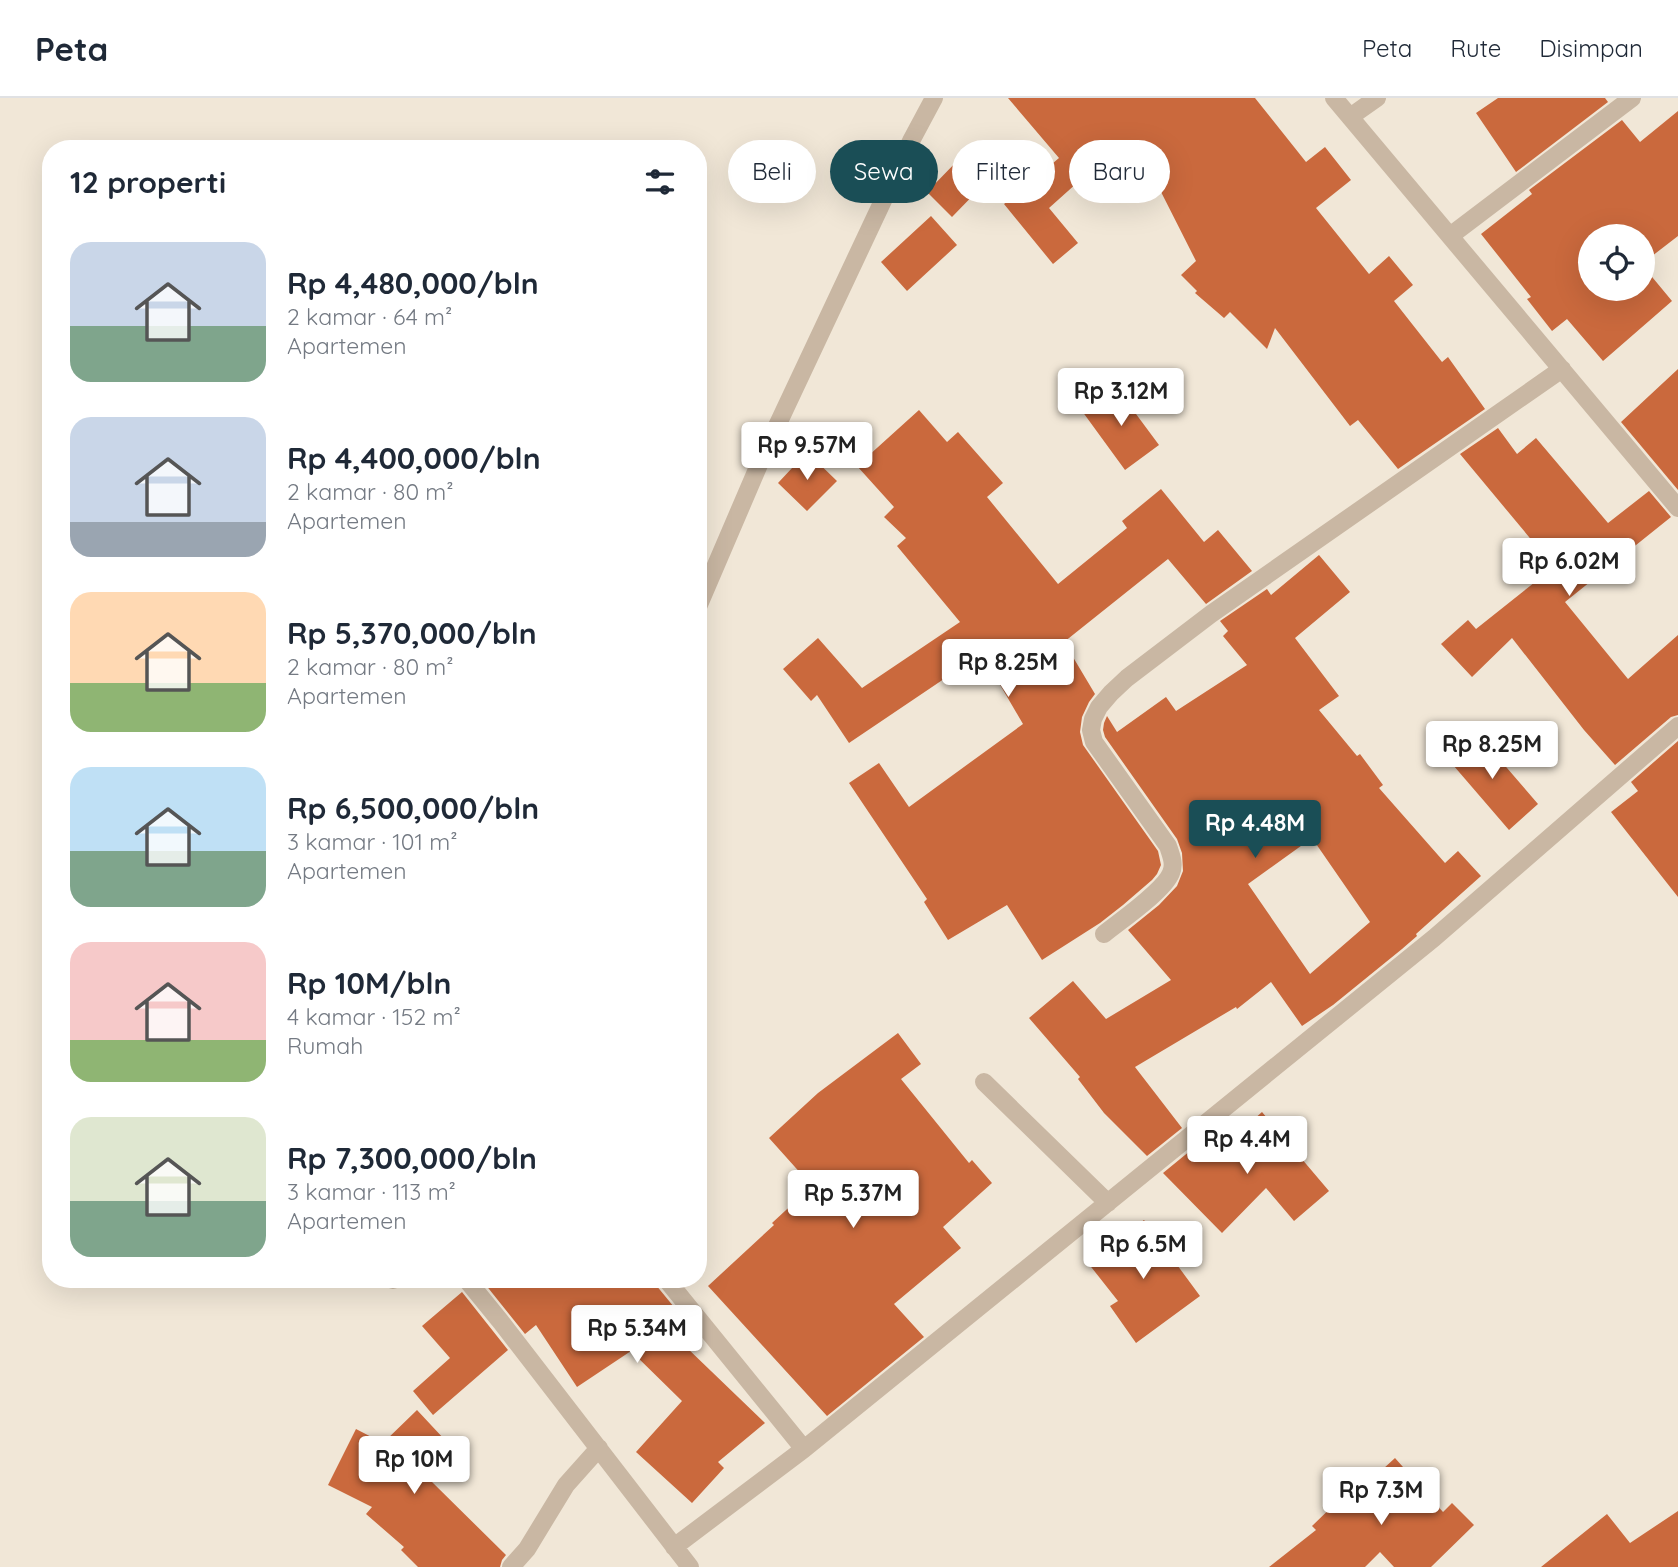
<!DOCTYPE html>
<html lang="id">
<head>
<meta charset="utf-8">
<style>
	body { margin:0; font-family:Quicksand,sans-serif; background:#f2f2f3; color:#1f2937; height:100vh; display:flex; flex-direction:column; font-size:26px; white-space:nowrap }
	* { box-sizing:border-box; margin:0 }
	p { font-size:23px; color:#747a83 }
	.icon { flex:none; width:38px; height:38px; fill:none; stroke:currentColor; stroke-width:2; stroke-linecap:round; stroke-linejoin:round }
	.map { position:relative; flex:1; overflow:hidden }
	.panel { position:absolute; left:42px; top:42px; width:665px; height:1148px; display:flex; flex-direction:column; background:#fff; border-radius:28px; box-shadow:0 7px 28px #0002 }
	.panel>* { flex:none }
	.top-card { position:absolute; left:728px; top:42px; width:665px; height:63px; display:flex; gap:14px }
	.tools { position:absolute; left:1578px; top:126px; display:grid; gap:14px }
	.tools a { display:grid; place-items:center; width:77px; height:77px; border-radius:50%; background:#fff; box-shadow:0 7px 28px #0002; font-size:35px }
	.price { position:absolute; translate:-50% -60px; padding:0 16px; border-radius:7px; background:#fff; color:#222; font-size:23px; line-height:46px; filter:drop-shadow(0 2px 4px #0008) }
	.price::after { content:''; position:absolute; left:50%; top:42px; width:21px; height:16px; margin-left:-10px; background:inherit; clip-path:polygon(0 0,100% 0,50% 100%) }
	.price.selected { background:#1a4e56; color:#fff }
	ul { padding:0; list-style:none }
	li { display:flex; align-items:center; gap:21px; height:175px; padding:0 28px }
	li span { display:grid; place-items:center; flex:none; width:196px; height:140px; border-radius:21px; color:#555 }
	li>.icon { margin-inline-start:auto }
	span .icon { width:84px; height:84px; fill:#fffc; stroke-width:1 }
	li b { font-size:30px }
	h2 { display:flex; justify-content:space-between; align-items:center; height:84px; padding:0 28px; font-size:30px }
	.chip { padding:0 24px; border-radius:32px; background:#fff; box-shadow:0 7px 28px #0002; font-size:24px; line-height:63px }
	.chip.selected { background:#1a4e56; color:#fff }
	header { display:flex; align-items:center; gap:42px; box-sizing:border-box; height:98px; padding:0 35px; background:#fff; border-bottom:2px solid #e0e1e3 }
	header strong { font-size:33px }
	nav { display:flex; gap:38px; margin-inline-start:auto; font-size:24px }
	.map>svg:first-child { display:block }
</style>
</head>
<body>
<header>
<strong>Peta</strong>
<nav><a>Peta</a><a>Rute</a><a>Disimpan</a></nav>
</header>
<div class="map">
<svg width="1678" height="1469" viewBox="0 0 1678 1469">
	<rect width="100%" height="100%" fill="#f1e7d7"/>
	<path fill="#ca693d" fill-rule="evenodd" d="M 1008,0 L 1255,0 L 1306,64 L 1325,49 L 1351,82 L 1316,110 L 1369,176 L 1389,158 L 1413,187 L 1394,203 L 1442,264 L 1448,259 L 1485,311 L 1398,371 L 1358,322 L 1350,328 L 1275,230 L 1267,251 L 1230,214 L 1224,220 L 1195,195 L 1197,193 L 1181,177 L 1196,163 L 1156,84 L 1138,99 L 1106,59 L 1049,110 L 1078,145 L 1053,166 L 1004,106 L 1059,60 Z
		M 1498,0 L 1605,0 L 1608,4 L 1516,74 L 1476,15 Z
		M 1678,13 L 1678,138 L 1643,165 L 1643,138 L 1591,138 L 1591,191 L 1643,191 L 1643,168 L 1672,203 L 1603,263 L 1567,221 L 1552,233 L 1527,201 L 1531,199 L 1481,136 L 1532,96 L 1529,92 L 1622,22 L 1640,44 Z
		M 961,59 L 986,84 L 952,119 L 927,94 Z
		M 931,118 L 957,147 L 907,193 L 881,164 Z
		M 1678,271 L 1678,392 L 1621,324 Z
		M 1116,289 L 1159,347 L 1125,372 L 1082,313 Z
		M 919,312 L 947,344 L 958,334 L 1003,385 L 987,399 L 1058,486 L 1127,430 L 1122,423 L 1161,391 L 1204,444 L 1218,432 L 1252,473 L 1206,506 L 1168,461 L 1064,544 L 1095,596 L 1089,604 L 1082,619 L 1080,634 L 1083,647 L 1158,753 L 1161,767 L 1157,776 L 1152,782 L 1123,807 L 1100,825 L 1042,862 L 1007,807 L 948,842 L 924,804 L 927,801 L 849,685 L 879,665 L 909,709 L 1023,626 L 999,585 L 978,558 L 849,645 L 817,597 L 811,603 L 783,571 L 818,540 L 862,590 L 960,524 L 897,448 L 906,440 L 884,419 L 894,409 L 857,368 Z
		M 1498,330 L 1517,356 L 1536,340 L 1608,425 L 1649,393 L 1671,419 L 1565,504 L 1628,581 L 1678,537 L 1678,617 L 1671,619 L 1615,667 L 1584,632 L 1512,540 L 1472,579 L 1441,546 L 1468,522 L 1476,531 L 1554,469 L 1460,356 Z
		M 807,354 L 837,383 L 807,413 L 778,385 Z
		M 1319,457 L 1350,494 L 1295,540 L 1339,598 L 1319,612 L 1357,658 L 1360,656 L 1383,687 L 1379,690 L 1445,765 L 1458,753 L 1481,778 L 1416,836 L 1417,838 L 1402,851 L 1333,907 L 1302,928 L 1271,884 L 1237,911 L 1236,909 L 1135,969 L 1182,1030 L 1147,1058 L 1104,1015 L 1078,981 L 1080,979 L 1029,920 L 1073,883 L 1106,921 L 1171,882 L 1128,832 L 1159,807 L 1177,788 L 1183,773 L 1182,755 L 1177,741 L 1105,639 L 1103,632 L 1104,625 L 1107,618 L 1117,634 L 1166,599 L 1176,613 L 1247,567 L 1223,538 L 1228,533 L 1220,523 L 1267,491 L 1271,497 ZM 1312,740 L 1370,824 L 1310,876 L 1248,786 Z
		M 1476,634 L 1538,706 L 1509,732 L 1447,660 Z
		M 1678,643 L 1678,799 L 1611,714 L 1638,693 L 1631,684 Z
		M 898,935 L 921,966 L 901,981 L 969,1065 L 972,1062 L 992,1085 L 943,1129 L 961,1150 L 894,1206 L 924,1239 L 827,1318 L 708,1188 L 774,1127 L 772,1125 L 812,1088 L 769,1040 L 818,995 Z
		M 1262,1014 L 1329,1093 L 1294,1123 L 1266,1090 L 1222,1135 L 1163,1075 L 1196,1048 L 1207,1063 Z
		M 1144,1122 L 1200,1198 L 1136,1245 L 1110,1208 L 1118,1203 L 1088,1165 Z
		M 481,1181 L 651,1181 L 674,1209 L 658,1222 L 765,1325 L 718,1364 L 724,1370 L 692,1405 L 636,1354 L 682,1303 L 631,1253 L 577,1289 L 536,1227 L 525,1236 Z
		M 462,1194 L 508,1252 L 433,1317 L 413,1293 L 450,1260 L 422,1228 Z
		M 417,1312 L 459,1357 L 431,1383 L 506,1457 L 502,1462 L 500,1469 L 418,1469 L 401,1452 L 404,1449 L 366,1416 L 372,1409 L 328,1387 L 356,1331 L 383,1345 Z
		M 1395,1360 L 1443,1414 L 1452,1405 L 1474,1427 L 1431,1469 L 1394,1469 L 1380,1454 L 1365,1469 L 1269,1469 L 1316,1432 L 1312,1428 L 1343,1398 L 1348,1403 Z
		M 1678,1413 L 1678,1469 L 1541,1469 L 1607,1416 L 1630,1445 Z"/>
	<g fill="none" stroke-linecap="round" stroke-linejoin="round">
		<path stroke="#c9b7a3" stroke-width="18" d="M 1334,0 L 1678,410
			M 1350,19 L 1377,0
			M 1450,138 L 1632,0
			M 698,509 L 761,362 L 911,43 L 934,0
			M 1104,836 C 1120,823 1164,793 1171,775 C 1175,766 1171,757 1168,748 L 1094,644 L 1091,632 L 1093,621 L 1099,609 L 1111,595 L 1127,580 L 1211,516 L 1562,271
			M 984,984 L 1108,1105
			M 466,1181 L 501,1224 L 690,1469
			M 666,1181 L 804,1351 L 1434,840 L 1678,628
			M 393,1182 L 393,1181
			M 674,1449 L 804,1351
			M 511,1469 L 527,1451 L 566,1387 L 599,1350"/>
	</g>
</svg>
<div class="tools">
<a><svg class="icon" aria-label="locate" viewBox="0 0 24 24"><circle cx="12" cy="12" r="6"/><path d="M12 2v4M12 18v4M2 12h4M18 12h4"/></svg></a>
</div>
<b class="price" style="left:1121px;top:330px">Rp 3.12M</b>
<b class="price" style="left:807px;top:384px">Rp 9.57M</b>
<b class="price" style="left:1569px;top:500px">Rp 6.02M</b>
<b class="price" style="left:1008px;top:601px">Rp 8.25M</b>
<b class="price" style="left:1492px;top:683px">Rp 8.25M</b>
<b class="price selected" style="left:1255px;top:762px">Rp 4.48M</b>
<b class="price" style="left:1247px;top:1078px">Rp 4.4M</b>
<b class="price" style="left:853px;top:1132px">Rp 5.37M</b>
<b class="price" style="left:1143px;top:1183px">Rp 6.5M</b>
<b class="price" style="left:637px;top:1267px">Rp 5.34M</b>
<b class="price" style="left:414px;top:1398px">Rp 10M</b>
<b class="price" style="left:1381px;top:1429px">Rp 7.3M</b>
<div class="top-card">
<a class="chip">Beli</a>
<a class="chip selected">Sewa</a>
<a class="chip">Filter</a>
<a class="chip">Baru</a>
</div>
<section class="panel">
<h2>12 properti<svg class="icon" aria-label="filters" viewBox="0 0 24 24"><path d="M4 7h16M4 17h16"/><circle cx="9" cy="7" r="2"/><circle cx="15" cy="17" r="2"/></svg></h2>
<ul>
<li><span style="background:linear-gradient(#c9d6e8 60%,#7fa58c 0)"><svg class="icon" aria-label="home" viewBox="0 0 24 24"><path d="M3 11l9-7 9 7M6 9v11h12V9"/></svg></span><div><b>Rp 4,480,000/bln</b><p>2 kamar · 64 m²</p><p>Apartemen</p></div></li>
<li><span style="background:linear-gradient(#c9d6e8 75%,#9aa5b1 0)"><svg class="icon" aria-label="home" viewBox="0 0 24 24"><path d="M3 11l9-7 9 7M6 9v11h12V9"/></svg></span><div><b>Rp 4,400,000/bln</b><p>2 kamar · 80 m²</p><p>Apartemen</p></div></li>
<li><span style="background:linear-gradient(#ffd9b3 65%,#8fb573 0)"><svg class="icon" aria-label="home" viewBox="0 0 24 24"><path d="M3 11l9-7 9 7M6 9v11h12V9"/></svg></span><div><b>Rp 5,370,000/bln</b><p>2 kamar · 80 m²</p><p>Apartemen</p></div></li>
<li><span style="background:linear-gradient(#bfe0f5 60%,#7fa58c 0)"><svg class="icon" aria-label="home" viewBox="0 0 24 24"><path d="M3 11l9-7 9 7M6 9v11h12V9"/></svg></span><div><b>Rp 6,500,000/bln</b><p>3 kamar · 101 m²</p><p>Apartemen</p></div></li>
<li><span style="background:linear-gradient(#f6c9c9 70%,#8fb573 0)"><svg class="icon" aria-label="home" viewBox="0 0 24 24"><path d="M3 11l9-7 9 7M6 9v11h12V9"/></svg></span><div><b>Rp 10M/bln</b><p>4 kamar · 152 m²</p><p>Rumah</p></div></li>
<li><span style="background:linear-gradient(#dfe7d0 60%,#7fa58c 0)"><svg class="icon" aria-label="home" viewBox="0 0 24 24"><path d="M3 11l9-7 9 7M6 9v11h12V9"/></svg></span><div><b>Rp 7,300,000/bln</b><p>3 kamar · 113 m²</p><p>Apartemen</p></div></li>
</ul>
</section>
</div>
</body>
</html>
